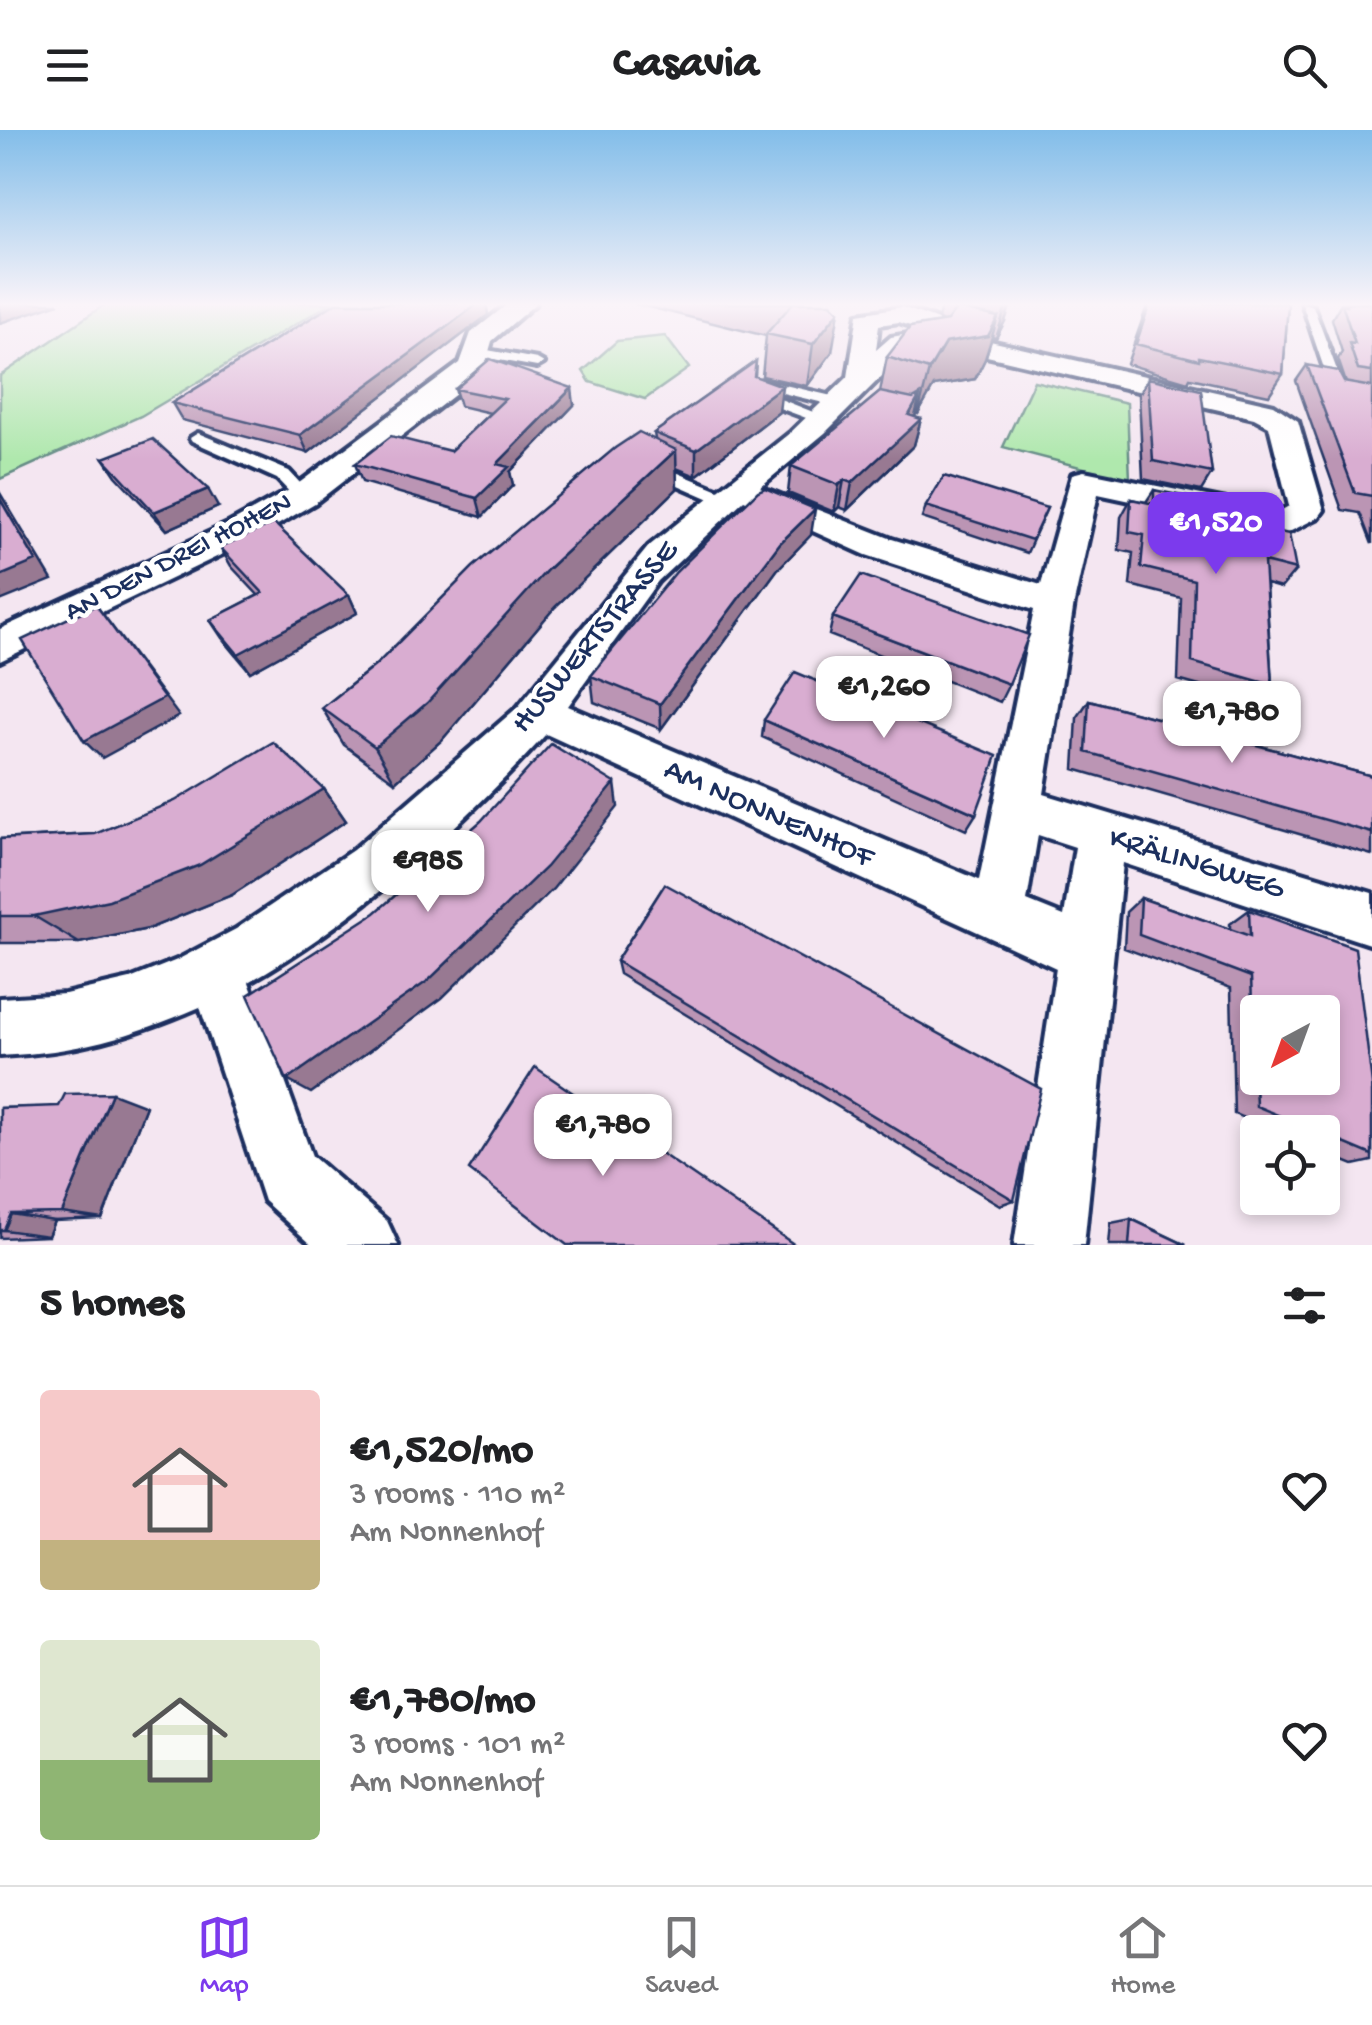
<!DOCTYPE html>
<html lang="en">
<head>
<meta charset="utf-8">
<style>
	body { margin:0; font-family:"Gochi Hand",sans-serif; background:#f2f2f2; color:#202124; height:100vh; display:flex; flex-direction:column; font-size:38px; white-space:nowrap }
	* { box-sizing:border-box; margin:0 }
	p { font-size:32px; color:#757577 }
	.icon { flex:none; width:55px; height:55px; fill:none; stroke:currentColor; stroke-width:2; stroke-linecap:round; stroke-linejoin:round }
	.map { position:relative; height:1115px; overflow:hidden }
	.side { display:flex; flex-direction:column; background:#fff; flex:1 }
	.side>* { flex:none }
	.needle { width:65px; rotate:221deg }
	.fabs { position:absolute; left:1240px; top:865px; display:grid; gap:20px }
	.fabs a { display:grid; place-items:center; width:100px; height:100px; border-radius:10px; background:#fff; box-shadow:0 5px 15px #0003; font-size:50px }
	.price { position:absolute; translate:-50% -85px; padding:0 22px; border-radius:20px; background:#fff; color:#222; font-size:32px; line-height:65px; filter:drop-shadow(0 2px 5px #0008) }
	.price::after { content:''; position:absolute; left:50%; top:60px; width:30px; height:22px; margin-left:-15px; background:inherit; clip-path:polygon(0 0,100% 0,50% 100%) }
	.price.on { background:#7c3aed; color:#fff }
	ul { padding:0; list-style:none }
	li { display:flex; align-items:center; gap:30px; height:250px; padding:0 40px }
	li span { display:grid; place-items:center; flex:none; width:280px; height:200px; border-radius:10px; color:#555 }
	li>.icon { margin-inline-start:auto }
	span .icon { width:120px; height:120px; fill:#fffc; stroke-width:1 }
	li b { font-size:42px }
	h2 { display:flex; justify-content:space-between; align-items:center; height:120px; padding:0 40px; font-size:42px }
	header { display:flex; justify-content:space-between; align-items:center; height:130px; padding:0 40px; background:#fff; font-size:45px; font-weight:700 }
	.dock { display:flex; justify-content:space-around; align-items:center; height:140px; border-top:2px solid #e0e0e0; background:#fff; font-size:28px; color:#757577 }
	.dock a { display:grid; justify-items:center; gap:5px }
	.dock .on { color:#7c3aed }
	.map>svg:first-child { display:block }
</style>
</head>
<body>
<header><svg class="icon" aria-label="menu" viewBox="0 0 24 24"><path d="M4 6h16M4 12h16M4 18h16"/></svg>Casavia<svg class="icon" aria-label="search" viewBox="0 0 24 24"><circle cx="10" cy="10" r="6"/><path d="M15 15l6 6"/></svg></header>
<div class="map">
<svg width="1372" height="1115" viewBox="0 0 1372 1115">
	<rect width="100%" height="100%" fill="#f4e6f1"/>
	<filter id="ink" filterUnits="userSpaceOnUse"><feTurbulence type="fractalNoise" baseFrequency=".01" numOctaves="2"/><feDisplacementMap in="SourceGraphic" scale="20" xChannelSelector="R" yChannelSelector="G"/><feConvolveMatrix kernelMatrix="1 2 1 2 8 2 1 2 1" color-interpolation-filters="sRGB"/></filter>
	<g filter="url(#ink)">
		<path fill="#afe8ad" stroke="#658c86" stroke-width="2.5" d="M 107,173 L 331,173 L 141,286 L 0,349 L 0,246 Z
			M 665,206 L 689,238 L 645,269 L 590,252 L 583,241 L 617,211 Z
			M 1034,251 L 1127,273 L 1130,350 L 1003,317 Z"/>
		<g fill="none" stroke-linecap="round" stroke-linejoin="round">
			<g stroke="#1b2f5e" stroke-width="8">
				<path id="service" d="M 1302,173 L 1313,176 L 1344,259 L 1372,263 L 1372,273 L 1333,265 Z
					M 476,218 L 537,229 L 544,233 L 537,237 L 471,225 L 469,222 Z
					M 763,250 L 845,269 L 848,272 L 840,277 L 758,257 L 758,251 Z
					M 755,263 L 765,263 L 831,289 L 817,292 L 755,269 Z
					M 198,303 L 289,341 L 312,366 L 303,371 L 297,370 L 277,349 L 192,311 L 190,308 Z
					M 652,332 L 731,365 L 734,369 L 731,373 L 719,373 L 646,341 L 644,337 Z"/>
			</g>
			<g stroke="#1b2f5e" stroke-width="8">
				<path id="minor" d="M 509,173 L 536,173 L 492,211 L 483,243 L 315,373 L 252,410 L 0,531 L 0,499 L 228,394 L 291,359 L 460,233 L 471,203 Z
					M 902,177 L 938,190 L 941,200 L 1274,275 L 1298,291 L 1324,380 L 1319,387 L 1285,404 L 1098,364 L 1074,473 L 1044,664 L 1372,763 L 1372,815 L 1123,733 L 1084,1115 L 1014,1115 L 1056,838 L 546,604 C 466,693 353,794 249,852 L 312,1026 L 387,1091 L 398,1115 L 312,1115 L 264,1071 L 200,877 C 130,907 76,922 0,926 L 0,868 L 65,864 L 130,849 L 177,830 L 236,799 L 353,720 L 518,577 L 649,416 L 791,302 L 848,247 L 858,184 ZM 899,192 L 916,198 L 914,203 L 891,207 L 876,220 L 879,195 ZM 935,214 L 1254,288 L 1269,296 L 1289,376 L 1280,381 L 1084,341 L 1072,344 L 1041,455 L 892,409 L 760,357 L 825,303 L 908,220 ZM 744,370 L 866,425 L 1034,480 L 979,750 L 568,576 L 658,451 ZM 1038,705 L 1075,717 L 1064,786 L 1027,771 Z"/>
			</g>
			<use href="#service" fill="#fff" fill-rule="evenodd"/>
			<use href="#minor" fill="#fff" fill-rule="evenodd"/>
		</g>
		<path fill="#bb95b4" stroke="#1b2f5e" stroke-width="2.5" d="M 336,173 L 486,173 L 488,185 L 308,323 L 182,290 L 172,273 Z
			M 632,173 L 831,173 L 832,222 L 807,256 L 762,246 L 766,206 Z
			M 942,173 L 1011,173 L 1005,191 L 996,208 L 992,207 L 985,229 L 975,249 L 934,256 L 918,284 L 916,283 L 915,287 L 921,289 L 914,315 L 847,380 L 839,377 L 834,382 L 788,363 L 791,336 L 880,262 L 887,227 L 942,192 L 938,189 Z
			M 1148,173 L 1288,173 L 1283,244 L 1269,265 L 1190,248 L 1188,252 L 1127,234 Z
			M 1341,173 L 1372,173 L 1372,414 L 1360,383 L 1342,380 L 1296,251 L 1307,235 L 1346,253 L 1338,229 L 1342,222 L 1332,189 Z
			M 756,231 L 755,246 L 779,282 L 696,346 L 676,338 L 677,359 L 555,477 L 442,610 L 395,652 L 344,615 L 322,578 L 655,309 L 654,303 Z
			M 1148,248 L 1212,343 L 1201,361 L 1143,349 L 1139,265 Z
			M 455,259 L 574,275 L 510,342 L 513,355 L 482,387 L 362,352 L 355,334 L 450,321 L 490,283 L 460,276 Z
			M 104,328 L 218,377 L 167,400 L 116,346 Z
			M 1154,360 L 1219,388 L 1296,440 L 1281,458 L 1266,454 L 1272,555 L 1256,572 L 1178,550 L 1181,468 L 1130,455 L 1133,423 L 1119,420 L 1121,387 L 1131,369 L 1146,372 Z
			M 926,376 L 1047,378 L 1027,423 L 922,388 Z
			M 811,405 L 777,440 L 661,599 L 594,572 L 591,546 Z
			M 220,417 L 349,465 L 357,483 L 250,542 L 222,508 L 210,490 L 258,465 L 231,436 Z
			M 833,487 L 1009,554 L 1000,572 L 829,505 Z
			M 1089,570 L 1372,646 L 1372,725 L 1074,639 L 1077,588 Z
			M 764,590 L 976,684 L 966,700 L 762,607 Z
			M 324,659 L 346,691 L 232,765 L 148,799 L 79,813 L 0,813 L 0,709 L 95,704 Z
			M 665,754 L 1014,1070 L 1000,1075 L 619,844 L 616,831 Z
			M 1141,768 L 1230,799 L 1230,794 L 1249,780 L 1372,954 L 1372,1031 L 1354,1035 L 1322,1022 L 1322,1002 L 1277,1002 L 1234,984 L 1231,858 L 1124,818 L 1126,782 Z
			M 146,976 L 102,1089 L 54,1091 L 48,1106 L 0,1108 L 0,978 Z
			M 1131,1089 L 1186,1115 L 1109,1115 L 1111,1093 Z"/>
		<path fill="#987992" stroke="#1b2f5e" stroke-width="2.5" d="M 0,173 L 59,173 L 0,193 Z
			M 479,173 L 486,173 L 488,185 L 308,323 L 300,305 Z
			M 960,173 L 968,173 L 962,192 L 953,198 Z
			M 1007,173 L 1011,173 L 1005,191 L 996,208 Z
			M 839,181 L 832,222 L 807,256 L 813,214 Z
			M 998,187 L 985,229 L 975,249 L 934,256 L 918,284 L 929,240 L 945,213 Z
			M 782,256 L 779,282 L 696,346 L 696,320 Z
			M 572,258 L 574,275 L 510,342 L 513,355 L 482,387 L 477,368 L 497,334 Z
			M 920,265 L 914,291 L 921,289 L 914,315 L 847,380 L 852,353 L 909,285 Z
			M 676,320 L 677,359 L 555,477 L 442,610 L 395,652 L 375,617 L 548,439 Z
			M 844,350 L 839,377 L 834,382 L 839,355 Z
			M 208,359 L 218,377 L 167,400 L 154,382 Z
			M 0,363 L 52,450 L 0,471 Z
			M 815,379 L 811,405 L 777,440 L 661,599 L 660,574 L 780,413 Z
			M 349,465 L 357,483 L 250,542 L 238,524 Z
			M 96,475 L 179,586 L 102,628 L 84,611 Z
			M 615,653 L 618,677 L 553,759 L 442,868 L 311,963 L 287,950 Z
			M 324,659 L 346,691 L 232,765 L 148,799 L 79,813 L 34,786 Z
			M 112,963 L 146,976 L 102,1089 L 62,1083 Z
			M 11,1084 L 54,1091 L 48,1106 L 4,1100 Z"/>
		<path fill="#d9add1" stroke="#1b2f5e" stroke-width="2.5" fill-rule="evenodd" d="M 336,173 L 479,173 L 300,305 L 172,273 Z
			M 793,173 L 831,173 L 839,181 L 813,214 L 766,204 Z
			M 1150,173 L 1288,173 L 1283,244 L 1199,227 L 1199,230 L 1136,214 Z
			M 1345,173 L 1372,173 L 1372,242 L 1358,240 L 1349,213 L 1355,214 L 1342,174 L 1346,175 Z
			M 957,178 L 998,187 L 988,206 L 945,213 L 929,240 L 887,227 L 910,197 L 947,191 Z
			M 490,229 L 572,258 L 497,334 L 509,337 L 477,368 L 355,334 L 391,306 L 450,321 L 505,269 L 455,259 Z
			M 756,231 L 754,246 L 782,256 L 696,320 L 654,303 Z
			M 1307,235 L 1338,241 L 1344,252 L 1372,257 L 1372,366 L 1355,363 Z
			M 1148,248 L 1201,260 L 1212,343 L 1153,331 Z
			M 880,262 L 913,269 L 920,265 L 909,285 L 921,289 L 852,353 L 844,350 L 839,355 L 791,336 Z
			M 639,302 L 676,320 L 548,439 L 427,573 L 375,617 L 322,578 L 376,535 L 473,437 L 615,318 Z
			M 153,309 L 208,359 L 154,382 L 104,328 Z
			M 944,346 L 1047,378 L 1032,410 L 926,376 Z
			M 765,358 L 815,379 L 780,413 L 660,574 L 591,546 L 676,442 L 758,361 Z
			M 1154,360 L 1216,373 L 1219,388 L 1289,404 L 1296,440 L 1264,432 L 1272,555 L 1192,532 L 1194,450 L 1141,437 L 1144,405 L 1129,402 L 1131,369 L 1154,374 Z
			M 0,369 L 36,431 L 0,446 Z
			M 274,393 L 349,465 L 238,524 L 210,490 L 263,463 L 220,417 Z
			M 861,445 L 1029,505 L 1009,554 L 833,487 Z
			M 96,475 L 164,568 L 84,611 L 22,510 Z
			M 795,542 L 997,626 L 976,684 L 764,590 Z
			M 1089,570 L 1372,646 L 1372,703 L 1086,622 Z
			M 273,612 L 324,659 L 200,735 L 109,770 L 34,786 L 0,786 L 0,709 L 95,704 L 175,671 Z
			M 551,614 L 615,653 L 546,737 L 429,850 L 287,950 L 248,865 L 375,783 L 481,691 Z
			M 665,754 L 1041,959 L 1014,1070 L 616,831 Z
			M 1141,768 L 1250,806 L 1249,780 L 1355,818 L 1372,954 L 1372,1025 L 1322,1004 L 1322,1002 L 1319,1002 L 1256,976 L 1251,847 L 1139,805 ZM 1258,882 L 1322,882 L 1322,948 L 1258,948 Z
			M 535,937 L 795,1115 L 567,1115 L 469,1040 Z
			M 112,963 L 62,1083 L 11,1084 L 4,1100 L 0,1100 L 0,978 L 59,976 L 65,964 Z
			M 1131,1089 L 1186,1115 L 1129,1115 Z"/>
	</g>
	<linearGradient id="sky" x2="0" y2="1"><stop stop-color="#82bde9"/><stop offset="0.53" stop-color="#faf4f9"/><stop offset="1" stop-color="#faf4f9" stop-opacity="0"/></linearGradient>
	<rect width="1372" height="329" fill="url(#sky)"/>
	<g text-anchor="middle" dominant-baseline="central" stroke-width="9" stroke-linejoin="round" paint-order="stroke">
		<g font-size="28" fill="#1b2f5e" stroke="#fff">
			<text transform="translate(179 428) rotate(-27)">AN DEN DREI HOHEN</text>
		</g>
		<g font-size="32" fill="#1b2f5e" stroke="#fff">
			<text transform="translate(596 508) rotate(-50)">HUSWERTSTRASSE</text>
			<text transform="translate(768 685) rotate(24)">AM NONNENHOF</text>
			<text transform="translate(1196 735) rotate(17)">KRÄLINGWEG</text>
		</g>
	</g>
</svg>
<div class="fabs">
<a><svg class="needle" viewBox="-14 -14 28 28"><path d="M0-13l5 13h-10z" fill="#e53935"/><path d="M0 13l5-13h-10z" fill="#757577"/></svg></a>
<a><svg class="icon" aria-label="locate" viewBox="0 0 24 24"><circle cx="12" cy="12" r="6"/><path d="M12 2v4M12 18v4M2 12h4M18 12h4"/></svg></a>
</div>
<b class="price on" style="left:1216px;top:447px">€1,520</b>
<b class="price" style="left:884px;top:611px">€1,260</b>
<b class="price" style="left:1232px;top:636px">€1,780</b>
<b class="price" style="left:428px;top:785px">€985</b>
<b class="price" style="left:603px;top:1049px">€1,780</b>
</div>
<section class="side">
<h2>5 homes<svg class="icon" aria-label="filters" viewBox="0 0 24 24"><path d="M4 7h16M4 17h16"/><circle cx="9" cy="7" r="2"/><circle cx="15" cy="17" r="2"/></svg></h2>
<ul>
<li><span style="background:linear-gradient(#f6c9c9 75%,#c2b280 0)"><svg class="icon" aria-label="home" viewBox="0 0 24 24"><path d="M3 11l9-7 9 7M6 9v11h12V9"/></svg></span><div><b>€1,520/mo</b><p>3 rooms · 110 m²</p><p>Am Nonnenhof</p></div><svg class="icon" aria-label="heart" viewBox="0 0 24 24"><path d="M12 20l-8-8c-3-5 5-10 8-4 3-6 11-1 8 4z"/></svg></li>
<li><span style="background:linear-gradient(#dfe7d0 60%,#8fb573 0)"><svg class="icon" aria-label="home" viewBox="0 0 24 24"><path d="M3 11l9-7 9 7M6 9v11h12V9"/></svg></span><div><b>€1,780/mo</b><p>3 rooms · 101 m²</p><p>Am Nonnenhof</p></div><svg class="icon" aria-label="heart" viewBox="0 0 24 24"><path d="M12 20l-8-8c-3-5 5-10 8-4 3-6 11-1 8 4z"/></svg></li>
</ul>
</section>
<nav class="dock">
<a class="on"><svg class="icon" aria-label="map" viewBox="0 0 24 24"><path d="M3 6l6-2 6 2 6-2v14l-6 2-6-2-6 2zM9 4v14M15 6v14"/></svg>Map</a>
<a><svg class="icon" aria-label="saved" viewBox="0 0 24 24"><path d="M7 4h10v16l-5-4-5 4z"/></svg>Saved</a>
<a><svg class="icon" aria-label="home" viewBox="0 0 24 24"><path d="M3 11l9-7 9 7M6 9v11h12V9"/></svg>Home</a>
</nav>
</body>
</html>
